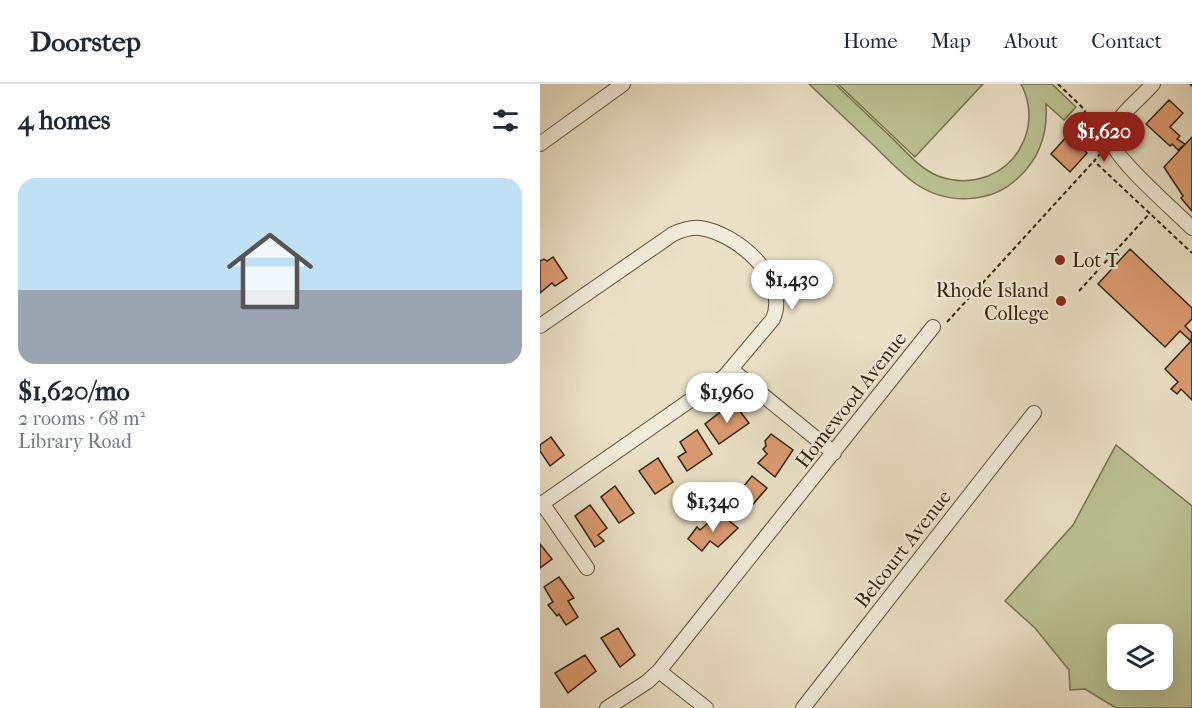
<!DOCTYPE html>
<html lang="en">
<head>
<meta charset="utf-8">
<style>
	body { margin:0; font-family:"IM FELL French Canon",serif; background:#f2f2f3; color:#1f2937; height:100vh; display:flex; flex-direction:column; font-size:22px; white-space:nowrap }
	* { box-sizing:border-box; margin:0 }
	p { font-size:20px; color:#747a83 }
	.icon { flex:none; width:33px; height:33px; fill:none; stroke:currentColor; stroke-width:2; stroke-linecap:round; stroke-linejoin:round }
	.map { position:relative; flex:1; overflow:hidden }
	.details { display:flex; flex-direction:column; background:#fff; width:540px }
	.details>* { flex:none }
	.buttons { position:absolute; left:567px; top:540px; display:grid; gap:12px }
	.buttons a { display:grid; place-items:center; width:66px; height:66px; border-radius:12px; background:#fff; box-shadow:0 6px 24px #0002; font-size:30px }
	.price { position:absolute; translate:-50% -51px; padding:0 14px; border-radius:21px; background:#fff; color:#222; font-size:20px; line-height:39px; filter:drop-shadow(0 2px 3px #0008) }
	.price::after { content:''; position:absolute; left:50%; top:36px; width:18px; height:14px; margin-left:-9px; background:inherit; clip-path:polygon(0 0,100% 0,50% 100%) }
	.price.selected { background:#8f2418; color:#fff }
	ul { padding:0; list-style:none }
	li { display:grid; align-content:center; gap:12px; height:318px; padding:0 18px }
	li span { display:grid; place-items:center; height:186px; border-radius:18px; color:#555 }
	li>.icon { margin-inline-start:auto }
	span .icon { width:108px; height:108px; fill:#fffc; stroke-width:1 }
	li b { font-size:26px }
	h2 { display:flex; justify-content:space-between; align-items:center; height:72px; padding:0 18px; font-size:26px }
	header { display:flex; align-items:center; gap:36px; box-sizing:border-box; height:84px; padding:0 30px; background:#fff; border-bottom:2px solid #e0e1e3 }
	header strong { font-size:28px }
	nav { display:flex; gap:33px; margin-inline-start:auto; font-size:21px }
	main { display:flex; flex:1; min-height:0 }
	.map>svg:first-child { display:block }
</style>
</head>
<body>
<header>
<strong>Doorstep</strong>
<nav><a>Home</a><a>Map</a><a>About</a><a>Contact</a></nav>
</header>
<main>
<section class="details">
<h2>4 homes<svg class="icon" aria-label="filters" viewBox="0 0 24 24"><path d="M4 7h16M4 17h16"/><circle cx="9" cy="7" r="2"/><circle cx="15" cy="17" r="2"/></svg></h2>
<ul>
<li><span style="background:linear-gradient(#bfe0f5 60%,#9aa5b1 0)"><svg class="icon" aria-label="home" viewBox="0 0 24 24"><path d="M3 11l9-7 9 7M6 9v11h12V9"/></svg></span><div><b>$1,620/mo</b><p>2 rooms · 68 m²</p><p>Library Road</p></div></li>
</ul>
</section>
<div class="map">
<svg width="652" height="624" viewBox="0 0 652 624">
	<rect width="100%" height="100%" fill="#ebe1c6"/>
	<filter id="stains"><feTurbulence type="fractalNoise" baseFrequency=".00333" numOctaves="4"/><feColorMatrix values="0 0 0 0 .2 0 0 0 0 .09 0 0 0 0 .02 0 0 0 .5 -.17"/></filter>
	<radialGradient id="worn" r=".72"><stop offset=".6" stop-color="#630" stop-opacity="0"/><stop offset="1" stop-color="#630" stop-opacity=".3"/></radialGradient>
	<path fill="#bbc293" stroke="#77724f" stroke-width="1.5" fill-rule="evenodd" d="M 269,0 L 295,0 C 315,19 335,38 355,57 C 368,70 381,85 398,92 C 414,98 432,98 448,92 C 460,87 472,78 479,66 C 492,45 492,21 481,0 L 512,0 L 536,23 L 524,36 L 506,20 C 508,49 500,74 478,94 C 451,120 407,121 376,100 C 359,88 344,71 329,57 C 309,38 289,19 269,0 Z
		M 298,0 L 443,0 L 375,73 Z
		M 576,361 L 652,422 L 652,624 L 576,624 L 545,605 L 530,606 L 529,586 L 495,544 L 465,517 L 533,441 ZM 578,550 L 622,550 L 622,596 L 578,596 Z"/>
	<path fill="#dc9b70" stroke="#33210b" stroke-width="1.5" d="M 629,16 L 643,29 L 630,43 L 640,52 L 637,55 L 645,60 L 638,66 L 632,60 L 630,62 L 606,40 Z
		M 528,51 L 547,69 L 530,88 L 511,70 Z
		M 652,53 L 652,127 L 641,114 L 643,112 L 624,83 Z
		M 590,165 L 652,224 L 652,235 L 645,242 L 652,249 L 651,257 L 640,247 L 625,263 L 558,200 Z
		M 13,173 L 27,194 L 15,202 L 12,199 L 0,209 L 0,177 L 4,175 L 7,177 Z
		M 652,256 L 652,316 L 641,305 L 637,310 L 631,305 L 638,298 L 625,285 Z
		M 188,322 L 190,326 L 196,322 L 209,339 L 179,360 L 165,340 Z
		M 157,346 L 172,370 L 147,387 L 138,373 L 146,368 L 140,358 Z
		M 231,350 L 253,366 L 235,393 L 218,379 L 227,370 L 223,365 L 226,362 L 225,357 Z
		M 11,353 L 24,371 L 10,382 L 0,367 L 0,361 Z
		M 118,374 L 133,398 L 115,410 L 99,387 Z
		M 212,392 L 227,404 L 209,425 L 195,413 Z
		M 75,402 L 94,429 L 79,439 L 61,413 Z
		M 50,421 L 67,444 L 58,451 L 64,457 L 55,463 L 35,432 Z
		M 179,429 L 198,444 L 178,463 L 170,457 L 162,467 L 148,455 L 157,443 L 160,446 L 168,439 L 171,440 Z
		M 0,460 L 12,475 L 0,484 Z
		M 19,493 L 34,514 L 28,517 L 38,533 L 26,541 L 19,530 L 17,532 L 8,521 L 13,518 L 4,503 Z
		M 78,544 L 95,571 L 80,583 L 61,554 Z
		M 45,571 L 56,587 L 28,609 L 15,589 Z"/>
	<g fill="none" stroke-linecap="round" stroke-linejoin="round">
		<g stroke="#61513a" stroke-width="16">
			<path id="minor" d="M 613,0 C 600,15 578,31 571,50 C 564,67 638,129 652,144
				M 0,60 L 83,0
				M 0,242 L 133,150 C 142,146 150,143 160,144 C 197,149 250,195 233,235 L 185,292 L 0,421
				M 192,286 L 294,369
				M 2,419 L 47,484
				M 119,587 L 166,624
				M 67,624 L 107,598 L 119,587 L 393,243
				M 263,624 L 494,329"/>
		</g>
		<path stroke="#33210b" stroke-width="2" stroke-dasharray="4.5 3" stroke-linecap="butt" d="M 518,0 L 544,25 L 557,58
			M 650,0 L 652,2
			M 561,69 L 554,77 L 652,169
			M 539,207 L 610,129
			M 407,238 L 554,77"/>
		<use href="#minor" stroke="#f2ecda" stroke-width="14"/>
	</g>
	<g fill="#8f2418" stroke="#f2ecda" stroke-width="2">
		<circle cx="520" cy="176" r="6"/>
		<circle cx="521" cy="217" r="6"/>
	</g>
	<g text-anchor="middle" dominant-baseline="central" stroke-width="4.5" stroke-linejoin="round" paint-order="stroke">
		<g font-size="20" fill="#33210b" stroke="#f2ecda" text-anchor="start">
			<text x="532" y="176">Lot T</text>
			<text x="509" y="206" text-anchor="end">Rhode Island<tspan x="509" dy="23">College</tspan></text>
		</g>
		<g font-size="20" fill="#33210b" stroke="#f2ecda">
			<text transform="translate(311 316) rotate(-52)">Homewood Avenue</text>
			<text transform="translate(363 465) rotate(-52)">Belcourt Avenue</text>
		</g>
	</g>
	<rect width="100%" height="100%" filter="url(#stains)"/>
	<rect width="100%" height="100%" fill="url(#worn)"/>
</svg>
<div class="buttons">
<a><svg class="icon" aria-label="layers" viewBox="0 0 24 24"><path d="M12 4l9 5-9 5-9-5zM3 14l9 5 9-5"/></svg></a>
</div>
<b class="price selected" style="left:564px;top:79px">$1,620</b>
<b class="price" style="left:252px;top:227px">$1,430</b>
<b class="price" style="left:187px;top:340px">$1,960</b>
<b class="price" style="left:173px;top:449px">$1,340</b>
</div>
</main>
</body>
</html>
